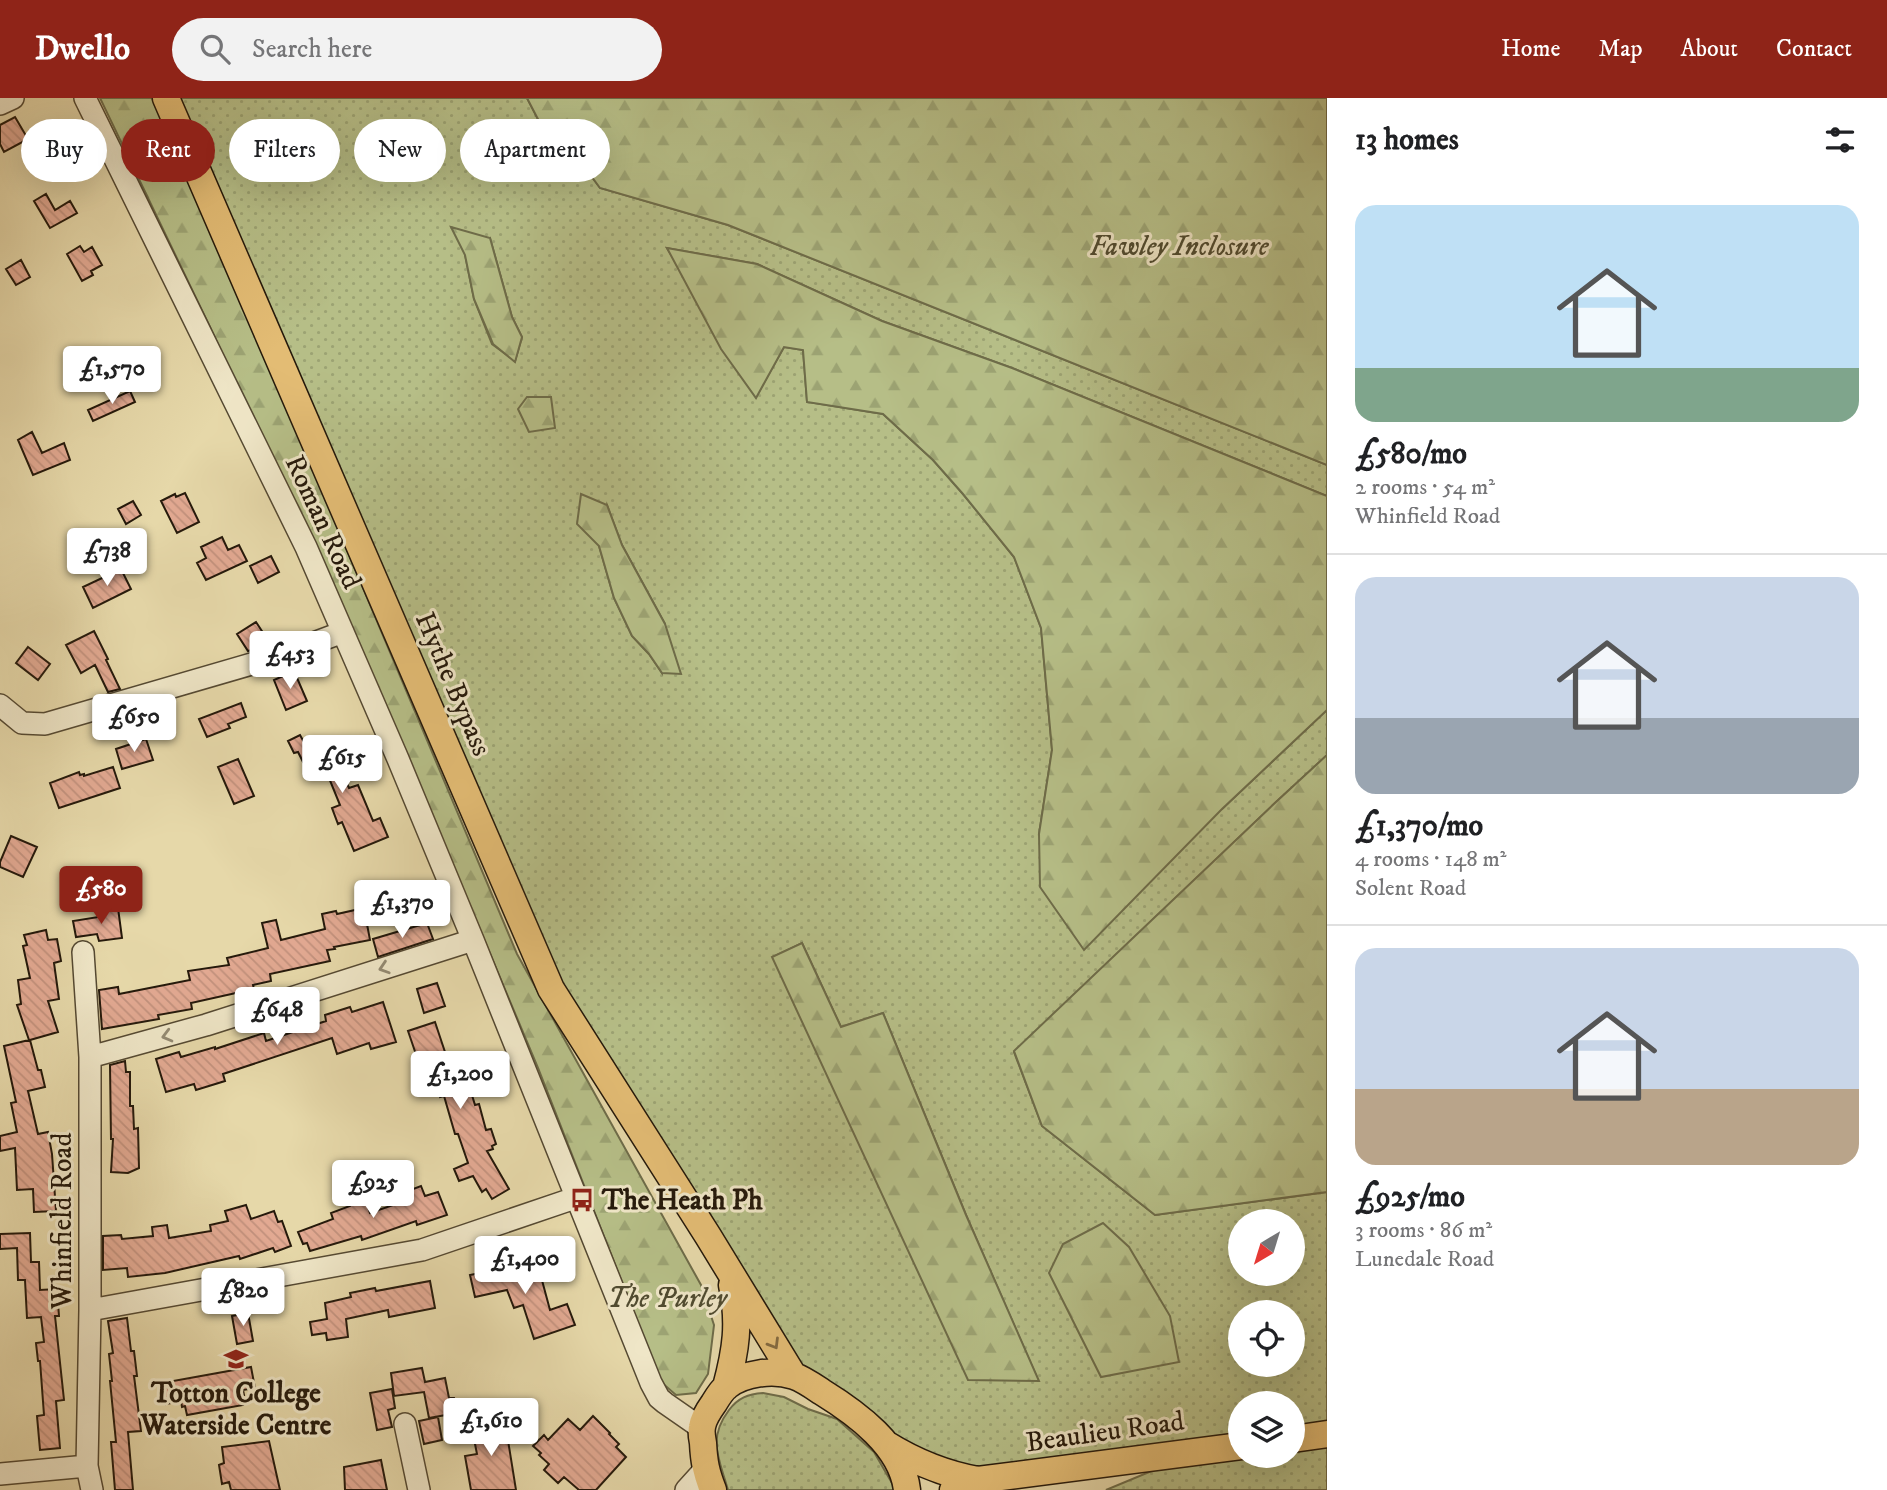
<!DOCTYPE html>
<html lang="en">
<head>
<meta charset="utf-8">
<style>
	body { margin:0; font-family:"IM FELL DW Pica",serif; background:#f2f2f2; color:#202124; height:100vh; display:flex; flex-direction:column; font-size:26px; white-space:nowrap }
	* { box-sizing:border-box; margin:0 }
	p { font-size:23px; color:#757577 }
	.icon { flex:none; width:38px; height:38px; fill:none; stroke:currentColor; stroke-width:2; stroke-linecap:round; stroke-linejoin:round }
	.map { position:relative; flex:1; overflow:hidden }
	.panel { display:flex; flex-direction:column; background:#fff; width:560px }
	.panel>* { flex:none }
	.hud { position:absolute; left:21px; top:21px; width:665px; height:63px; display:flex; gap:14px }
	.needle { width:46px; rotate:218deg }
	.controls { position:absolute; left:1228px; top:1111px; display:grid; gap:14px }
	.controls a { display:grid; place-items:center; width:77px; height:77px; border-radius:50%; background:#fff; box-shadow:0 7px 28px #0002; font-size:35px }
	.price { position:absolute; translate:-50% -60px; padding:0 16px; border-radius:7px; background:#fff; color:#222; font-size:23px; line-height:46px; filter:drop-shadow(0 2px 4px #0008) }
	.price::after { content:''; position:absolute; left:50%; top:42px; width:21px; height:16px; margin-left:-10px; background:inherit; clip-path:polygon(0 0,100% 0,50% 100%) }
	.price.current { background:#8f2418; color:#fff }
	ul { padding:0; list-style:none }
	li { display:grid; align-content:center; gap:14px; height:371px; padding:0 28px }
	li+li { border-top:2px solid #e0e0e0 }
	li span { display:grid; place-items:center; height:217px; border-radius:21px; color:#555 }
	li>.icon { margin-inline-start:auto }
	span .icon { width:126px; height:126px; fill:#fffc; stroke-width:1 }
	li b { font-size:30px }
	h2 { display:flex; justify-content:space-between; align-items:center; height:84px; padding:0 28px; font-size:30px }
	.chip { padding:0 24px; border-radius:32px; background:#fff; box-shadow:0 7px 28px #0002; font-size:24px; line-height:63px }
	.chip.current { background:#8f2418; color:#fff }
	header { display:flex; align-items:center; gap:42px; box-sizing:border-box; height:98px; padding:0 35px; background:#8f2418; color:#fff }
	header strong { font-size:33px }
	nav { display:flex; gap:38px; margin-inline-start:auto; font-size:24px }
	.search { width:490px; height:63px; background:#f2f2f2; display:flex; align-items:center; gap:18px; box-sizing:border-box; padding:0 24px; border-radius:38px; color:#757577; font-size:26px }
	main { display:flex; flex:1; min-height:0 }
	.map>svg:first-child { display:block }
</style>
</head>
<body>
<header>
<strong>Dwello</strong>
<div class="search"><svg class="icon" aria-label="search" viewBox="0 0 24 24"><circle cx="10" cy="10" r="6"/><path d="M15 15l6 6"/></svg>Search here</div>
<nav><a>Home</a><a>Map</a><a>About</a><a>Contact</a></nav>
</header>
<main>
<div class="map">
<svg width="1327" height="1392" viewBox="0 0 1327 1392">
	<defs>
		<pattern id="grass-dots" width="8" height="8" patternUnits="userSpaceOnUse" patternTransform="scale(1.75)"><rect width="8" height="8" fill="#b6be87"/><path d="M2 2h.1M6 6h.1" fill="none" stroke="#9ca373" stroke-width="1.8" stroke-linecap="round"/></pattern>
		<pattern id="forest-firs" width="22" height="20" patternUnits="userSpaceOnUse" patternTransform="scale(1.75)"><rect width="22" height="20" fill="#b6be87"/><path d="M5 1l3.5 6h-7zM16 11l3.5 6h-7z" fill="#9ca373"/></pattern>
		<pattern id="building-back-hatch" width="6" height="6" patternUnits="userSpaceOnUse" patternTransform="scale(1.75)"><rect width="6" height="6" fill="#e2a992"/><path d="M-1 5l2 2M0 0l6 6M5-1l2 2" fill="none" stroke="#c2917d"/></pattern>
	</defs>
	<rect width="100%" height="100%" fill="#e6d8a9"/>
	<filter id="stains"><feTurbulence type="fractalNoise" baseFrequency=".00286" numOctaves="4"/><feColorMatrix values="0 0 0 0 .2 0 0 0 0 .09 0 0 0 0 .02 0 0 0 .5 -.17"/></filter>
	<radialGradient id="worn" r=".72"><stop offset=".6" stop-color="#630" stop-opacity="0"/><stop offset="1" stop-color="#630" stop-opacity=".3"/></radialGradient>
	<path fill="url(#grass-dots)" stroke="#6e6c49" stroke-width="2" fill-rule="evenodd" d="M 173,0 L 527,0 L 540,25 L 572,52 L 600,90 L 728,127 L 1327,367 L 1327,398 L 1012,270 L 882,223 L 757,166 L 667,150 L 756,299 L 784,249 L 803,252 L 807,304 L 883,316 L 933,362 L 963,396 L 1014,459 L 1041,530 L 1052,652 L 1039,736 L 1222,711 L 1327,612 L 1327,657 L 1276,704 L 1014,954 L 1042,1028 L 1155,1117 L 1327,1094 L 1327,1329 L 1293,1333 L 1293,1306 L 1241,1306 L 1241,1341 L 965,1373 L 929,1363 L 798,1268 L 547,865 ZM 490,140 L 512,219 L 522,239 L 515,263 L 492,246 L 474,201 L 465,157 ZM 607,407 L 622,447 L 665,526 L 662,575 L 649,556 L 632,538 L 614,500 L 599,448 ZM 802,845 L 841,929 L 883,915 L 966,1117 L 1038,1282 L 773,859 ZM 1241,1124 L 1293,1124 L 1293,1176 L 1241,1176 ZM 1241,1214 L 1293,1214 L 1293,1267 L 1241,1267 Z
		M 763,1295 L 784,1299 L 808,1311 L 837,1321 L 874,1354 L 896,1392 L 728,1392 C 719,1360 707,1341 729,1312 C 738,1300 748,1296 763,1295 Z
		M 1327,1347 L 1327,1392 L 1106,1392 L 1154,1372 L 1246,1358 L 1293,1358 L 1293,1352 Z"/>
	<path fill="url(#forest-firs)" stroke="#6e6c49" stroke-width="2" d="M 100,0 L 152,0 L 286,307 L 517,856 L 701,1187 L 714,1227 L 708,1276 L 696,1295 L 676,1297 L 661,1284 L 538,970 L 408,660 L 209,227 Z
		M 527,0 L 1327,0 L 1327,367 L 728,127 L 600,90 L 572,52 L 540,25 Z
		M 451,129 L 490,140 L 512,219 L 522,239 L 515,264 L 493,246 L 474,201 L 465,157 Z
		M 667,150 L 757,166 L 882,223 L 1012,270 L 1327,398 L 1327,612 L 1222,711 L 1084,852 L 1040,789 L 1039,736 L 1052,652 L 1041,530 L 1014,459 L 963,396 L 933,362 L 883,316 L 807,304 L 803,252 L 784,249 L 756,300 L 721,251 Z
		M 527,299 L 551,299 L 555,330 L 529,334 L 518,311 Z
		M 581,396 L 607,407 L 622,447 L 665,526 L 681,576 L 662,575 L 649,556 L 632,538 L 614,500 L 599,448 L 577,426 Z
		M 1327,657 L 1327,1094 L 1155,1117 L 1042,1028 L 1014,953 L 1276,704 Z
		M 802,845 L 841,929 L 883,915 L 966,1117 L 1039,1283 L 968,1282 L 772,859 Z
		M 1103,1125 L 1129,1149 L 1170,1218 L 1179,1264 L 1101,1279 L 1049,1175 L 1063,1146 Z"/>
	<path fill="url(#building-back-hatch)" stroke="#25190b" stroke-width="2" d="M 15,19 L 28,41 L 4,54 L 0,46 L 0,27 Z
		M 46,96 L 55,112 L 70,103 L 77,115 L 50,130 L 34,103 Z
		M 80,148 L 84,154 L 92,149 L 102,167 L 91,173 L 93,177 L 82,183 L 67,156 Z
		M 21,162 L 30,179 L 16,187 L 6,171 Z
		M 130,293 L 135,304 L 93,323 L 88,312 Z
		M 32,334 L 42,355 L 64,345 L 70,362 L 33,377 L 18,342 Z
		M 185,395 L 199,424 L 177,435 L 161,403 L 175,396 L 176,399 Z
		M 133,403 L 141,417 L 126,426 L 118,411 Z
		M 222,439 L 228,452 L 239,447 L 247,463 L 206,482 L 197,465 L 206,460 L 201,449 Z
		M 271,458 L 279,474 L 258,485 L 250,468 Z
		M 121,471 L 131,491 L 93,510 L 83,489 Z
		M 256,524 L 271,547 L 248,553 L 237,536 Z
		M 94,533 L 108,561 L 106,562 L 120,591 L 108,594 L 95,567 L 81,575 L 66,547 Z
		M 28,549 L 50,566 L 38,582 L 16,565 Z
		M 294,573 L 307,603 L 286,612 L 274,582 Z
		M 241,605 L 246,619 L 228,626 L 230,630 L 207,639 L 199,621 Z
		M 300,637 L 306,648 L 325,639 L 349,690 L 358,687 L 373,723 L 380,720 L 388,739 L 354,753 L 342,724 L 338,726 L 332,710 L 340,707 L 327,675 L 318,679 L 310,661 L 303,664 L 298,654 L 294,655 L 288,643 Z
		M 146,641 L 153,662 L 122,671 L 116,651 Z
		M 238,661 L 254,698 L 234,706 L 218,669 Z
		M 113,669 L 120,690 L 59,710 L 50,685 L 79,674 L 80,677 L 84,676 L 84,678 Z
		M 11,738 L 37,749 L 23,779 L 0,769 L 0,764 Z
		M 118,810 L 122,840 L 99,843 L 97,836 L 76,839 L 73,823 L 105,818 L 104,812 Z
		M 364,810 L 370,842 L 334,849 L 335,851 L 327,852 L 330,863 L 270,876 L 271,883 L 253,887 L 254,891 L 191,905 L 192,911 L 158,917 L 159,921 L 102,931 L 99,892 L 118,889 L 119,896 L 190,882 L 188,873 L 229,867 L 227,860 L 268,850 L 262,825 L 276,822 L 281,842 L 325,831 L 322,816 L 336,813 L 337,816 Z
		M 427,825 L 433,841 L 378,859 L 373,841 Z
		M 46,832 L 48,842 L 57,841 L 61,863 L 54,865 L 59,901 L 48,903 L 58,934 L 30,942 L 38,972 L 41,972 L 45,989 L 28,993 L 38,1036 L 48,1034 L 52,1056 L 56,1113 L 34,1114 L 33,1091 L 17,1092 L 15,1050 L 0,1053 L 0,1038 L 17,1034 L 11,1005 L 16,1004 L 4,948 L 29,942 L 17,907 L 21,906 L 18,882 L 30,880 L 23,848 L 27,847 L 24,837 Z
		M 437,885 L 445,908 L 424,915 L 417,891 Z
		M 383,904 L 396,944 L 371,951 L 369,945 L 337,956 L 332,940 L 223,976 L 225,983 L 196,992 L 194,986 L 166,994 L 156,961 L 179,954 L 181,959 L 215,949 L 215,951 L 264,935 L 266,943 L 326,923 L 325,917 L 350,909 L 352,914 Z
		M 435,924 L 452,975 L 464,971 L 475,1007 L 479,1006 L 486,1032 L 491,1031 L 496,1046 L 492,1048 L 493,1051 L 487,1053 L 509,1091 L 492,1101 L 486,1091 L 482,1094 L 473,1078 L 459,1083 L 454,1071 L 468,1065 L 458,1036 L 455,1036 L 444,998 L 440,999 L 431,971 L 422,974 L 408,933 Z
		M 125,963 L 126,974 L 130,974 L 130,1008 L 133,1008 L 134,1031 L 138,1030 L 139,1070 L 128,1075 L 111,1074 L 113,1041 L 111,1041 L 110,967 Z
		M 421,1088 L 425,1098 L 438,1094 L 447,1117 L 417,1127 L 416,1123 L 362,1142 L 361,1138 L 310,1153 L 307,1145 L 303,1146 L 298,1134 L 333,1121 L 331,1115 L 350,1108 L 349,1105 L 365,1100 L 370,1115 L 408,1102 L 405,1094 Z
		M 246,1107 L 251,1121 L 274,1113 L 278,1124 L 282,1123 L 291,1148 L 275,1154 L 273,1150 L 240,1161 L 239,1158 L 165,1175 L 128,1179 L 127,1170 L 103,1172 L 103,1138 L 121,1137 L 122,1141 L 153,1138 L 152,1129 L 167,1127 L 169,1140 L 211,1133 L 210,1127 L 228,1123 L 225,1113 Z
		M 30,1135 L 31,1164 L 39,1164 L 40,1192 L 57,1191 L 59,1218 L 55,1218 L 64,1302 L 56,1303 L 60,1350 L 40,1352 L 37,1318 L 44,1317 L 40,1263 L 38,1263 L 36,1245 L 44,1244 L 41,1219 L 27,1220 L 25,1182 L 18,1182 L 17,1150 L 0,1151 L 0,1136 Z
		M 536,1160 L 550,1212 L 567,1206 L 575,1227 L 534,1241 L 523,1207 L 514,1210 L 507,1192 L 475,1199 L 470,1177 L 499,1171 Z
		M 430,1183 L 435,1210 L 389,1219 L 388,1212 L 346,1221 L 348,1239 L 327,1242 L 326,1235 L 312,1237 L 310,1224 L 327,1221 L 325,1205 L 351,1199 L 350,1195 L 375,1190 L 376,1193 Z
		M 248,1215 L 253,1243 L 237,1246 L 232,1218 Z
		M 127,1220 L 131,1253 L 134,1253 L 137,1278 L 134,1278 L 141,1333 L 128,1334 L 133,1392 L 115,1392 L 111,1344 L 116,1344 L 110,1283 L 112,1283 L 109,1256 L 113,1255 L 108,1223 Z
		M 251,1269 L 255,1290 L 243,1292 L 244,1297 L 241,1298 L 243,1307 L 187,1317 L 185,1308 L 182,1309 L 181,1303 L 166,1306 L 162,1285 Z
		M 422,1270 L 425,1284 L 445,1280 L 449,1300 L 454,1300 L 457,1315 L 429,1320 L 424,1294 L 394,1298 L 391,1275 Z
		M 392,1291 L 395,1310 L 388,1312 L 392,1329 L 377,1332 L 370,1295 Z
		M 497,1313 L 501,1336 L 507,1336 L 516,1392 L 471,1392 L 465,1358 L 477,1356 L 474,1341 L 481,1340 L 477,1316 Z
		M 593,1318 L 610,1335 L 609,1336 L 619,1346 L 616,1349 L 626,1359 L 596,1392 L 579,1392 L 564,1379 L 558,1385 L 544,1372 L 549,1366 L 539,1357 L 541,1355 L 533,1348 L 544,1337 L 548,1342 L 568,1321 L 580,1332 Z
		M 438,1319 L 442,1342 L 424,1346 L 419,1323 Z
		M 269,1343 L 280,1392 L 231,1392 L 229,1384 L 222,1386 L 219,1367 L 224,1365 L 222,1349 Z
		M 381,1362 L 387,1392 L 345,1392 L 344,1369 Z"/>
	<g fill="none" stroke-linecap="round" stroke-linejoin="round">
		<g stroke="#554932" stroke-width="24">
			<path id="minor" d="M 85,0 L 306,449 L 398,661 L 473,842 L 651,1285 L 659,1300 L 665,1305 L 701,1330
				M 0,6 L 13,0
				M 0,607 L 22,625 L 45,626 L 279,558 L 343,534
				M 83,854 L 90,959 L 90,1212 L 87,1368 L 92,1392
				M 90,959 L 206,927 L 473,842
				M 90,1212 L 422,1152 L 575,1100
				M 405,1326 L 419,1392
				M 0,1376 L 87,1368
				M 686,1392 L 705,1371"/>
		</g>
		<g stroke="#25190b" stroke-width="29">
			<path id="major" d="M 166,0 L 551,891 L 708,1138 L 793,1277
				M 726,1289 C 736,1252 740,1225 732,1187
				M 1293,1341 L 1327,1336
				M 886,1346 C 915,1364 944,1376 978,1382
				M 713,1392 C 706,1374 704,1364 703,1345 C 702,1340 701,1334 702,1329 C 703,1321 709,1312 714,1305 C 717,1300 722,1292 727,1288 C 744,1275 773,1271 794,1278 C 803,1281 813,1288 822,1294 C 856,1315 902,1348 907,1392
				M 953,1392 L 978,1382 L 1241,1348"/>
		</g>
		<use href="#minor" stroke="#efe6c7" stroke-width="21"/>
		<use href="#major" stroke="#e3bc74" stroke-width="26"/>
	</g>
	<defs><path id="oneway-chevron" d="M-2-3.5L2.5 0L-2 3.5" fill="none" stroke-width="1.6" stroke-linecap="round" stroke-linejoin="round" transform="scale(1.75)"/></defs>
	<g stroke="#948a72">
		<use href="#oneway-chevron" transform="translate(384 870) rotate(162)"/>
		<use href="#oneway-chevron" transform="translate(167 938) rotate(165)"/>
	</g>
	<use stroke="#846a40" href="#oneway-chevron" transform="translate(774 1246) rotate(59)"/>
	<defs>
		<g id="bus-bare" transform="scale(1.89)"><path d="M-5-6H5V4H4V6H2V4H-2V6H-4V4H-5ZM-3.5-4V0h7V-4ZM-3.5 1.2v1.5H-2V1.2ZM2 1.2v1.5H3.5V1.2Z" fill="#8f2418" stroke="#efe6c7" stroke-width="2.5" paint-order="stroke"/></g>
		<g id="university-bare" transform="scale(1.89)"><path d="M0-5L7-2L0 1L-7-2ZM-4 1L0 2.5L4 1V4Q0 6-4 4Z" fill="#8f2418" stroke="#efe6c7" stroke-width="2.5" paint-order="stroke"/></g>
	</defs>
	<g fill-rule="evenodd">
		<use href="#bus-bare" x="582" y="1102"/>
		<use href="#university-bare" x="236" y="1261"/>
	</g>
	<g text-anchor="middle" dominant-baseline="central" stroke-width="6" stroke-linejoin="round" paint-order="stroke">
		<g font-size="28" font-style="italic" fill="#504b30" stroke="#efe6c7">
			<text x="1179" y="148">Fawley Inclosure</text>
			<text x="667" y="1200">The Purley</text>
		</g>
		<g font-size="28" fill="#25190b" stroke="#efe6c7">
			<text transform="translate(323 424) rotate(65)">Roman Road</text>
			<text transform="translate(453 586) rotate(67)">Hythe Bypass</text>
			<text transform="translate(62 1123) rotate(-90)">Whinfield Road</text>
			<text transform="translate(1105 1334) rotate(-8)">Beaulieu Road</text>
		</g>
		<g font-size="28" font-weight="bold" fill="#25190b" stroke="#efe6c7" text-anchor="start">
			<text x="602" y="1102">The Heath Ph</text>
			<text x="236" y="1295" text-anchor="middle">Totton College<tspan x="236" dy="32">Waterside Centre</tspan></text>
		</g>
	</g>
	<rect width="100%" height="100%" filter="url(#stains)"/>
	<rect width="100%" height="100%" fill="url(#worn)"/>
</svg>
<div class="controls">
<a><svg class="needle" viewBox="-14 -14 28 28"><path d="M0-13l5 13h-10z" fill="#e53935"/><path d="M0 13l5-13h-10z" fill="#757577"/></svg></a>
<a><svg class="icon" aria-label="locate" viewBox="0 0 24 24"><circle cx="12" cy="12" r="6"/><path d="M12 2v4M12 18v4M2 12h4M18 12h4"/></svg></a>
<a><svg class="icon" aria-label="layers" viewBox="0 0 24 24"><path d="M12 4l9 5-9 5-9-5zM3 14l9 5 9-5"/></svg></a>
</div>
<b class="price" style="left:112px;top:308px">£1,570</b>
<b class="price" style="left:107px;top:490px">£738</b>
<b class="price" style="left:290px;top:593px">£453</b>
<b class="price" style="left:134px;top:656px">£650</b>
<b class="price" style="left:342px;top:697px">£615</b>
<b class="price current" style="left:101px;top:828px">£580</b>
<b class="price" style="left:402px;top:842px">£1,370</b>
<b class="price" style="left:277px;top:949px">£648</b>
<b class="price" style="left:460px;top:1013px">£1,200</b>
<b class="price" style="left:373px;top:1122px">£925</b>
<b class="price" style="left:525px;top:1198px">£1,400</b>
<b class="price" style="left:243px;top:1230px">£820</b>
<b class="price" style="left:491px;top:1360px">£1,610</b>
<div class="hud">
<a class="chip">Buy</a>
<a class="chip current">Rent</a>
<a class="chip">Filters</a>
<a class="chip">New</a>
<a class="chip">Apartment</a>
</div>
</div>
<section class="panel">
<h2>13 homes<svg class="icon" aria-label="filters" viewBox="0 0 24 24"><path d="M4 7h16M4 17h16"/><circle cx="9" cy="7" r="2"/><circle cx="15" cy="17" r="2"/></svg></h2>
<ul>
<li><span style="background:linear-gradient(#bfe0f5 75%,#7fa58c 0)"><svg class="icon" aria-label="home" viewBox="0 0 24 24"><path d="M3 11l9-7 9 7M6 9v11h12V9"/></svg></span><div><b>£580/mo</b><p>2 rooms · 54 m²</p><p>Whinfield Road</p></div></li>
<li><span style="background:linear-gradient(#c9d6e8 65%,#9aa5b1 0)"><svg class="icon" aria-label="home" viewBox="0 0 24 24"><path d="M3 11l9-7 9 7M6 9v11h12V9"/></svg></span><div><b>£1,370/mo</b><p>4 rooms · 148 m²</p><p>Solent Road</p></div></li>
<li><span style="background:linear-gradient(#c9d6e8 65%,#b9a48a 0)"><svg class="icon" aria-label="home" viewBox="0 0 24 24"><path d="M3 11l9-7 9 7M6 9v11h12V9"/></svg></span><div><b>£925/mo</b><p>3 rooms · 86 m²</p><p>Lunedale Road</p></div></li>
</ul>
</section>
</main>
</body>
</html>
